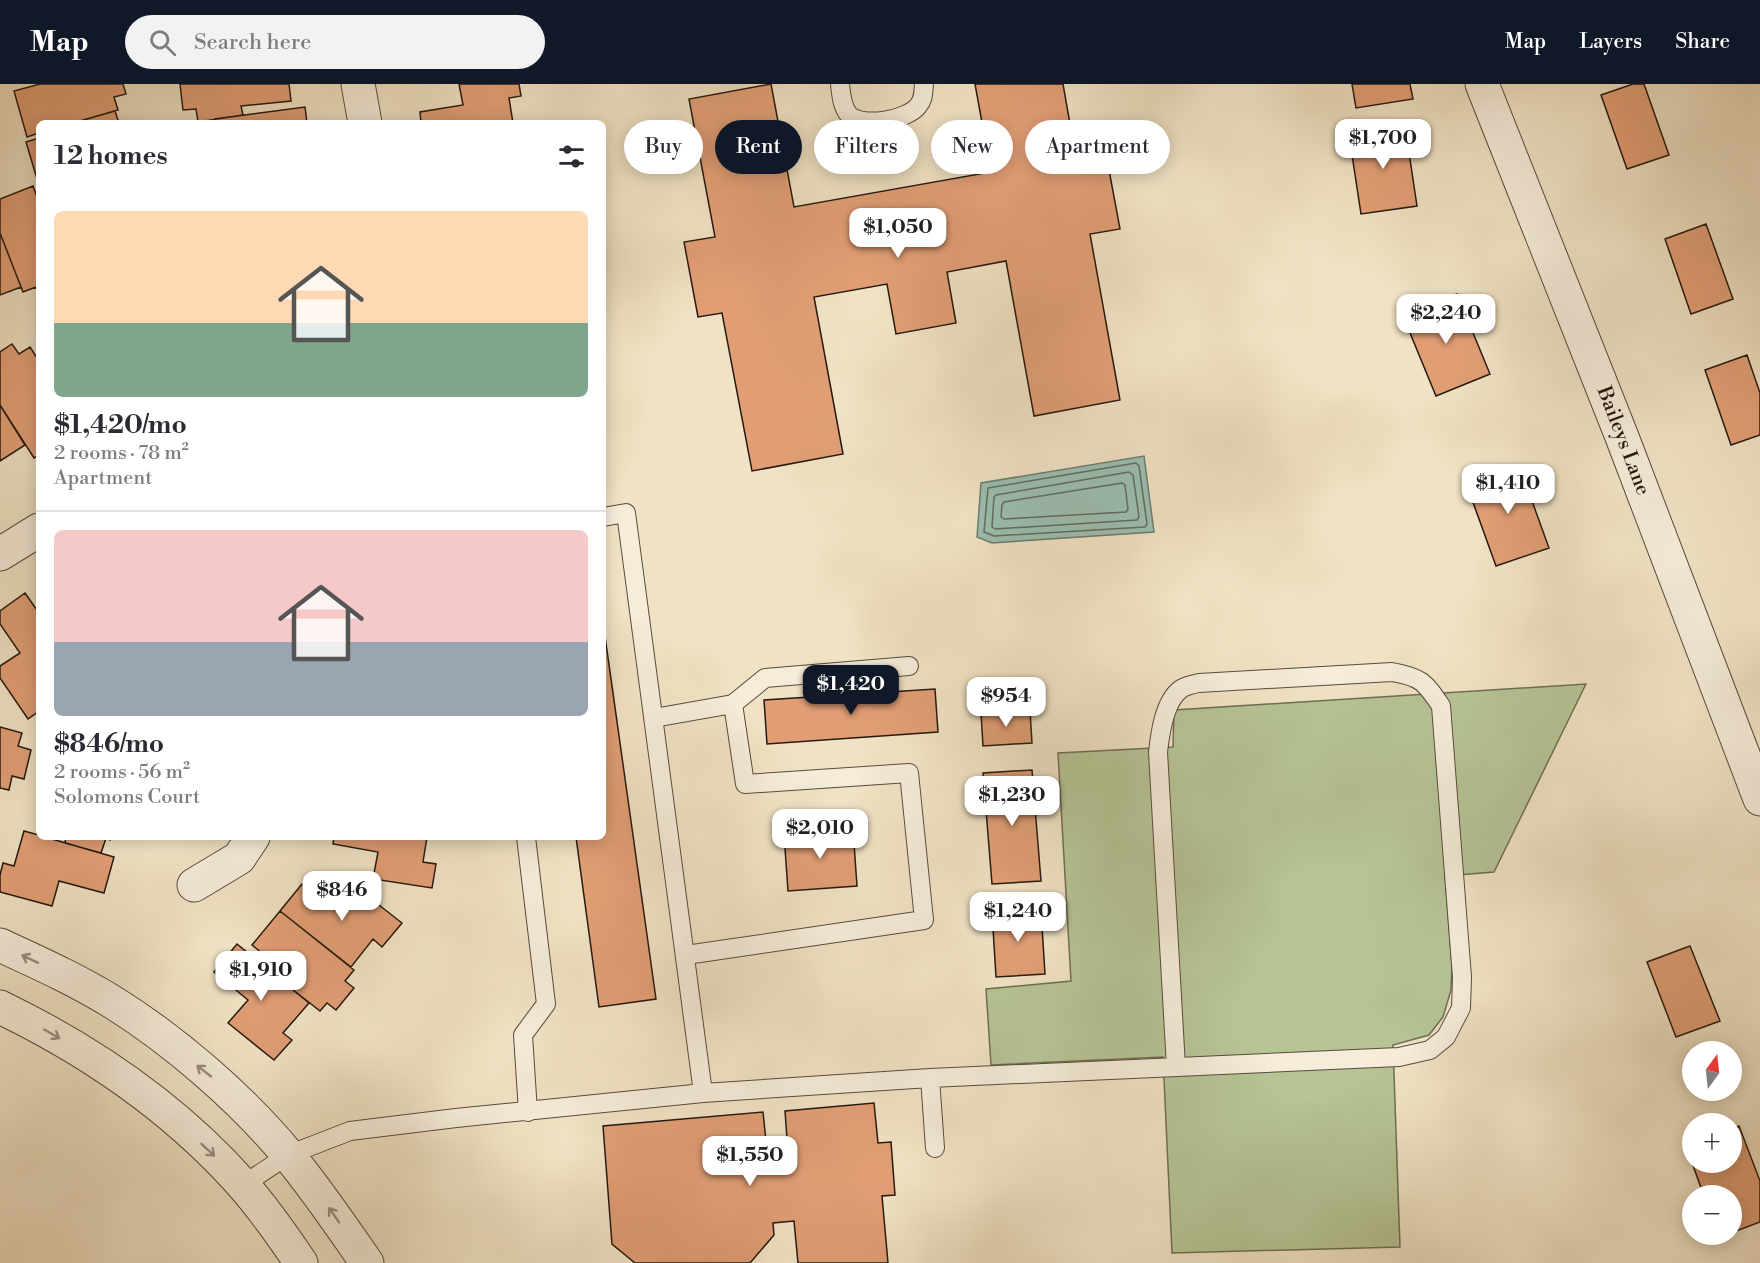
<!DOCTYPE html>
<html lang="en">
<head>
<meta charset="utf-8">
<style>
	body { margin:0; font-family:"Libre Bodoni",serif; background:#f2f2f3; color:#2b2b33; height:100vh; display:flex; flex-direction:column; font-size:22px; white-space:nowrap }
	* { box-sizing:border-box; margin:0 }
	p { font-size:20px; color:#7c7c81 }
	.icon { flex:none; width:33px; height:33px; fill:none; stroke:currentColor; stroke-width:2; stroke-linecap:round; stroke-linejoin:round }
	.map { position:relative; flex:1; overflow:hidden }
	.panel { position:absolute; left:36px; top:36px; width:570px; height:720px; display:flex; flex-direction:column; background:#fff; border-radius:9px; box-shadow:0 3px 15px #0003 }
	.panel>* { flex:none }
	.top-card { position:absolute; left:624px; top:36px; width:570px; height:54px; display:flex; gap:12px }
	.needle { width:39px; rotate:15deg }
	.controls { position:absolute; left:1682px; top:957px; display:grid; gap:12px }
	.controls a { display:grid; place-items:center; width:60px; height:60px; border-radius:50%; background:#fff; box-shadow:0 3px 15px #0003; font-size:30px }
	.price { position:absolute; translate:-50% -51px; padding:0 14px; border-radius:12px; background:#fff; color:#222; font-size:20px; line-height:39px; filter:drop-shadow(0 2px 3px #0008) }
	.price::after { content:''; position:absolute; left:50%; top:36px; width:18px; height:14px; margin-left:-9px; background:inherit; clip-path:polygon(0 0,100% 0,50% 100%) }
	.price.on { background:#111827; color:#fff }
	ul { padding:0; list-style:none }
	li { display:grid; align-content:center; gap:12px; height:318px; padding:0 18px }
	li+li { border-top:2px solid #e1e1e2 }
	li span { display:grid; place-items:center; height:186px; border-radius:9px; color:#555 }
	li>.icon { margin-inline-start:auto }
	span .icon { width:108px; height:108px; fill:#fffc; stroke-width:1 }
	li b { font-size:26px }
	h2 { display:flex; justify-content:space-between; align-items:center; height:72px; padding:0 18px; font-size:26px }
	.chip { padding:0 21px; border-radius:27px; background:#fff; box-shadow:0 3px 15px #0003; font-size:21px; line-height:54px }
	.chip.on { background:#111827; color:#fff }
	header { display:flex; align-items:center; gap:36px; box-sizing:border-box; height:84px; padding:0 30px; background:#111827; color:#fff }
	header strong { font-size:28px }
	nav { display:flex; gap:33px; margin-inline-start:auto; font-size:21px }
	.search { width:420px; height:54px; background:#f2f2f3; display:flex; align-items:center; gap:15px; box-sizing:border-box; padding:0 21px; border-radius:33px; color:#7c7c81; font-size:22px }
	.map>svg:first-child { display:block }
</style>
</head>
<body>
<header>
<strong>Map</strong>
<div class="search"><svg class="icon" aria-label="search" viewBox="0 0 24 24"><circle cx="10" cy="10" r="6"/><path d="M15 15l6 6"/></svg>Search here</div>
<nav><a>Map</a><a>Layers</a><a>Share</a></nav>
</header>
<div class="map">
<svg width="1760" height="1179" viewBox="0 0 1760 1179">
	<rect width="100%" height="100%" fill="#f0e2c4"/>
	<filter id="stains"><feTurbulence type="fractalNoise" baseFrequency=".00333" numOctaves="4"/><feColorMatrix values="0 0 0 0 .2 0 0 0 0 .09 0 0 0 0 .02 0 0 0 .5 -.17"/></filter>
	<radialGradient id="worn" r=".72"><stop offset=".6" stop-color="#630" stop-opacity="0"/><stop offset="1" stop-color="#630" stop-opacity=".3"/></radialGradient>
	<path fill="#b6c496" stroke="#6e6e53" stroke-width="1.5" d="M 1586,600 L 1494,788 L 1445,792 L 1452,882 L 1451,906 L 1443,933 L 1429,951 L 1393,961 L 1400,1163 L 1172,1169 L 1163,973 L 991,981 L 986,905 L 1071,897 L 1058,669 L 1173,663 L 1174,626 Z"/>
	<path fill="#9bbeb0" stroke="#6c7c70" stroke-width="1.5" d="M 1144,372 L 1154,448 L 992,459 L 977,453 L 981,399 Z"/>
	<g fill="none" stroke-linecap="round" stroke-linejoin="round">
		<path stroke="#606c60" stroke-width="1.5" d="M 1136,379 L 1139,382 L 1147,440 L 1145,443 L 994,452 L 984,448 L 988,404 Z
			M 1129,388 L 1133,391 L 1139,433 L 1137,436 L 995,445 L 992,443 L 994,413 L 996,411 Z
			M 1122,399 L 1125,401 L 1128,425 L 1126,428 L 1004,435 L 1001,433 L 1002,421 L 1004,418 Z"/>
	</g>
	<path fill="#e19e75" stroke="#251910" stroke-width="1.5" d="M 40,0 L 123,0 L 126,10 L 114,13 L 118,26 L 73,39 L 39,39 L 39,49 L 27,53 L 14,7 Z
		M 180,0 L 289,0 L 291,17 L 241,22 L 243,31 L 198,38 L 196,25 L 183,26 Z
		M 459,0 L 519,0 L 521,12 L 509,14 L 513,39 L 421,39 L 420,28 L 463,21 Z
		M 771,0 L 794,123 L 991,88 L 975,0 L 1063,0 L 1077,80 L 1107,75 L 1120,145 L 1090,150 L 1120,316 L 1034,332 L 1006,177 L 947,188 L 956,239 L 896,250 L 887,200 L 814,213 L 843,370 L 752,387 L 722,229 L 698,233 L 684,158 L 715,153 L 689,15 Z
		M 1352,0 L 1410,0 L 1413,15 L 1356,24 Z
		M 1633,0 L 1644,0 L 1669,71 L 1627,85 L 1601,11 Z
		M 305,23 L 307,39 L 215,39 L 215,35 Z
		M 115,27 L 119,39 L 73,39 Z
		M 1405,42 L 1417,122 L 1361,130 L 1349,51 Z
		M 39,54 L 39,94 L 37,95 L 26,58 Z
		M 33,102 L 39,118 L 39,212 L 36,203 L 23,208 L 0,149 L 0,115 Z
		M 1706,140 L 1733,215 L 1691,230 L 1665,155 Z
		M 0,149 L 21,203 L 0,211 Z
		M 1457,210 L 1490,290 L 1436,312 L 1403,232 Z
		M 12,260 L 19,270 L 30,263 L 39,277 L 39,371 L 34,374 L 0,321 L 0,268 Z
		M 1747,271 L 1760,309 L 1760,351 L 1731,361 L 1705,286 Z
		M 0,321 L 25,361 L 0,377 Z
		M 1519,381 L 1549,464 L 1496,482 L 1466,399 Z
		M 25,509 L 39,529 L 39,627 L 28,635 L 0,594 L 0,582 L 20,569 L 0,540 L 0,527 Z
		M 603,538 L 656,915 L 599,923 L 576,753 L 603,753 Z
		M 935,605 L 938,648 L 767,660 L 764,616 Z
		M 1030,627 L 1032,659 L 983,662 L 981,629 Z
		M 0,643 L 22,649 L 18,662 L 31,666 L 24,695 L 12,692 L 9,706 L 0,704 Z
		M 1032,686 L 1041,797 L 992,800 L 983,689 Z
		M 853,745 L 857,802 L 788,807 L 784,750 Z
		M 24,747 L 39,751 L 39,753 L 45,753 L 114,773 L 104,809 L 59,797 L 52,822 L 0,808 L 0,791 L 3,779 L 14,782 Z
		M 66,753 L 111,753 L 110,756 L 106,754 L 101,769 L 65,759 Z
		M 334,753 L 427,753 L 423,778 L 436,780 L 432,804 L 373,795 L 378,768 L 333,760 Z
		M 302,800 L 336,827 L 356,803 L 402,839 L 382,863 L 373,855 L 351,883 L 280,827 Z
		M 1041,826 L 1045,890 L 996,893 L 992,828 Z
		M 280,827 L 354,886 L 345,897 L 354,904 L 336,926 L 327,919 L 320,927 L 283,898 L 289,891 L 252,861 Z
		M 237,860 L 309,919 L 283,949 L 292,956 L 274,976 L 228,939 L 248,916 L 214,888 Z
		M 1690,862 L 1720,937 L 1676,953 L 1647,878 Z
		M 874,1019 L 878,1059 L 891,1058 L 895,1111 L 882,1112 L 888,1179 L 798,1179 L 794,1137 L 773,1139 L 774,1151 L 750,1179 L 635,1179 L 612,1160 L 603,1042 L 763,1028 L 766,1057 L 787,1055 L 785,1027 Z
		M 1739,1042 L 1760,1097 L 1760,1138 L 1731,1149 L 1731,1112 L 1704,1112 L 1686,1062 L 1692,1059 L 1692,1078 L 1731,1078 L 1731,1045 Z"/>
	<g fill="none" stroke-linecap="round" stroke-linejoin="round">
		<g stroke="#584b3d" stroke-width="20">
			<path id="service" d="M 840,0 C 841,10 842,23 849,31 C 863,44 907,36 918,22 C 924,15 923,9 924,0
				M 603,433 L 626,429 L 703,1009
				M 654,634 L 733,620 L 765,594 L 909,582
				M 526,753 L 546,920 L 523,951 L 528,1028
				M 686,871 L 924,836 L 909,689 L 745,700 L 733,620
				M 930,994 L 935,1064
				M 243,1101 L 288,1071 L 350,1047 L 456,1034 L 703,1009 L 930,994 L 1399,973 L 1430,966 L 1446,953 L 1461,924 L 1462,893 L 1441,622 C 1425,598 1421,593 1392,588 L 1199,599 C 1194,600 1185,602 1181,605 C 1164,617 1160,650 1158,668 L 1176,983"/>
		</g>
		<g stroke="#584b3d" stroke-width="35">
			<path id="minor" d="M 358,0 L 365,39
				M 1482,0 L 1622,353 L 1760,715
				M 0,470 L 39,446
				M 194,801 L 239,774 L 253,753"/>
		</g>
		<g stroke="#584b3d" stroke-width="35">
			<path id="tertiary" d="M 0,861 C 39,879 77,896 114,919 C 176,958 242,1015 289,1072 C 317,1106 342,1143 367,1179
				M 0,923 C 93,968 181,1029 249,1108 C 268,1131 285,1155 301,1179"/>
		</g>
		<use href="#service" stroke="#f5ecd9" stroke-width="18"/>
		<use href="#minor" stroke="#f5ecd9" stroke-width="33"/>
		<use href="#tertiary" stroke="#f5ecd9" stroke-width="33"/>
	</g>
	<defs><path id="oneway-shaft" d="M-6 0H5M1.5-3L5.5 0L1.5 3" fill="none" stroke-width="1.6" stroke-linecap="round" stroke-linejoin="round" transform="scale(1.5)"/></defs>
	<g stroke="#978d7f">
		<use href="#oneway-shaft" transform="translate(30 875) rotate(-155)"/>
		<use href="#oneway-shaft" transform="translate(52 950) rotate(30)"/>
		<use href="#oneway-shaft" transform="translate(204 987) rotate(-142)"/>
		<use href="#oneway-shaft" transform="translate(208 1066) rotate(43)"/>
		<use href="#oneway-shaft" transform="translate(334 1131) rotate(-125)"/>
	</g>
	<g text-anchor="middle" dominant-baseline="central" stroke-width="4.5" stroke-linejoin="round" paint-order="stroke">
		<g font-size="20" fill="#251910" stroke="#f5ecd9">
			<text transform="translate(1623 357) rotate(69)">Baileys Lane</text>
		</g>
	</g>
	<rect width="100%" height="100%" filter="url(#stains)"/>
	<rect width="100%" height="100%" fill="url(#worn)"/>
</svg>
<div class="controls">
<a><svg class="needle" viewBox="-14 -14 28 28"><path d="M0-13l5 13h-10z" fill="#e53935"/><path d="M0 13l5-13h-10z" fill="#7c7c81"/></svg></a>
<a>+</a>
<a>−</a>
</div>
<b class="price" style="left:1383px;top:86px">$1,700</b>
<b class="price" style="left:898px;top:175px">$1,050</b>
<b class="price" style="left:1446px;top:261px">$2,240</b>
<b class="price" style="left:1508px;top:431px">$1,410</b>
<b class="price on" style="left:851px;top:632px">$1,420</b>
<b class="price" style="left:1006px;top:644px">$954</b>
<b class="price" style="left:1012px;top:743px">$1,230</b>
<b class="price" style="left:820px;top:776px">$2,010</b>
<b class="price" style="left:342px;top:838px">$846</b>
<b class="price" style="left:1018px;top:859px">$1,240</b>
<b class="price" style="left:261px;top:918px">$1,910</b>
<b class="price" style="left:750px;top:1103px">$1,550</b>
<div class="top-card">
<a class="chip">Buy</a>
<a class="chip on">Rent</a>
<a class="chip">Filters</a>
<a class="chip">New</a>
<a class="chip">Apartment</a>
</div>
<section class="panel">
<h2>12 homes<svg class="icon" aria-label="filters" viewBox="0 0 24 24"><path d="M4 7h16M4 17h16"/><circle cx="9" cy="7" r="2"/><circle cx="15" cy="17" r="2"/></svg></h2>
<ul>
<li><span style="background:linear-gradient(#ffd9b3 60%,#7fa58c 0)"><svg class="icon" aria-label="home" viewBox="0 0 24 24"><path d="M3 11l9-7 9 7M6 9v11h12V9"/></svg></span><div><b>$1,420/mo</b><p>2 rooms · 78 m²</p><p>Apartment</p></div></li>
<li><span style="background:linear-gradient(#f6c9c9 60%,#9aa5b1 0)"><svg class="icon" aria-label="home" viewBox="0 0 24 24"><path d="M3 11l9-7 9 7M6 9v11h12V9"/></svg></span><div><b>$846/mo</b><p>2 rooms · 56 m²</p><p>Solomons Court</p></div></li>
</ul>
</section>
</div>
</body>
</html>
